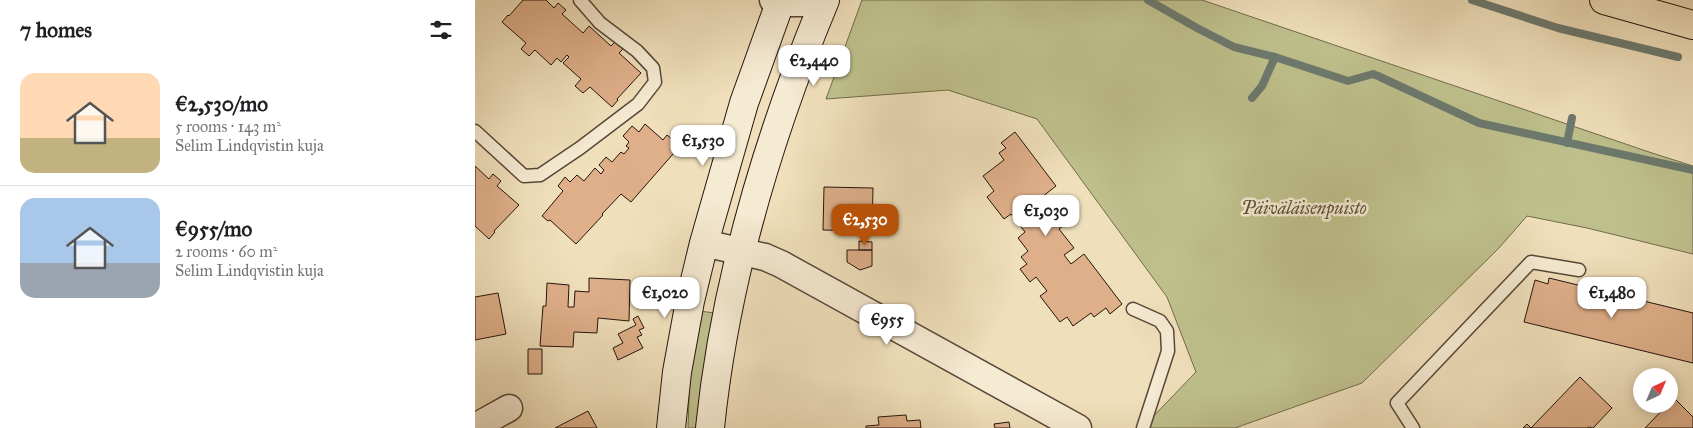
<!DOCTYPE html>
<html lang="en">
<head>
<meta charset="utf-8">
<style>
	body { margin:0; font-family:"IM FELL Great Primer",serif; background:#f2f2f2; color:#202124; height:100vh; display:flex; flex-direction:column; font-size:19px; white-space:nowrap }
	* { box-sizing:border-box; margin:0 }
	p { font-size:16px; color:#757577 }
	.icon { flex:none; width:28px; height:28px; fill:none; stroke:currentColor; stroke-width:2; stroke-linecap:round; stroke-linejoin:round }
	.map { position:relative; flex:1; overflow:hidden }
	.panel { display:flex; flex-direction:column; background:#fff; width:475px }
	.panel>* { flex:none }
	.needle { width:32px; rotate:44deg }
	.controls { position:absolute; left:1158px; top:368px; display:grid; gap:10px }
	.controls a { display:grid; place-items:center; width:45px; height:45px; border-radius:50%; background:#fff; box-shadow:0 2px 12px #0003; font-size:25px }
	.price { position:absolute; translate:-50% -42px; padding:0 11px; border-radius:10px; background:#fff; color:#222; font-size:16px; line-height:32px; filter:drop-shadow(0 1px 2px #0008) }
	.price::after { content:''; position:absolute; left:50%; top:30px; width:15px; height:11px; margin-left:-8px; background:inherit; clip-path:polygon(0 0,100% 0,50% 100%) }
	.price.selected { background:#b45309; color:#fff }
	ul { padding:0; list-style:none }
	li { display:flex; align-items:center; gap:15px; height:125px; padding:0 20px }
	li+li { border-top:1px solid #e0e0e0 }
	li span { display:grid; place-items:center; flex:none; width:140px; height:100px; border-radius:15px; color:#555 }
	li>.icon { margin-inline-start:auto }
	span .icon { width:60px; height:60px; fill:#fffc; stroke-width:1 }
	li b { font-size:21px }
	h2 { display:flex; justify-content:space-between; align-items:center; height:60px; padding:0 20px; font-size:21px }
	main { display:flex; flex:1; min-height:0 }
	.map>svg:first-child { display:block }
</style>
</head>
<body>
<main>
<section class="panel">
<h2>7 homes<svg class="icon" aria-label="filters" viewBox="0 0 24 24"><path d="M4 7h16M4 17h16"/><circle cx="9" cy="7" r="2"/><circle cx="15" cy="17" r="2"/></svg></h2>
<ul>
<li><span style="background:linear-gradient(#ffd9b3 65%,#c2b280 0)"><svg class="icon" aria-label="home" viewBox="0 0 24 24"><path d="M3 11l9-7 9 7M6 9v11h12V9"/></svg></span><div><b>€2,530/mo</b><p>5 rooms · 143 m²</p><p>Selim Lindqvistin kuja</p></div></li>
<li><span style="background:linear-gradient(#a9c7e8 65%,#9aa5b1 0)"><svg class="icon" aria-label="home" viewBox="0 0 24 24"><path d="M3 11l9-7 9 7M6 9v11h12V9"/></svg></span><div><b>€955/mo</b><p>2 rooms · 60 m²</p><p>Selim Lindqvistin kuja</p></div></li>
</ul>
</section>
<div class="map">
<svg width="1218" height="428" viewBox="0 0 1218 428">
	<rect width="100%" height="100%" fill="#efdfba"/>
	<filter id="stains"><feTurbulence type="fractalNoise" baseFrequency=".004" numOctaves="4"/><feColorMatrix values="0 0 0 0 .2 0 0 0 0 .09 0 0 0 0 .02 0 0 0 .5 -.17"/></filter>
	<radialGradient id="worn" r=".72"><stop offset=".6" stop-color="#630" stop-opacity="0"/><stop offset="1" stop-color="#630" stop-opacity=".3"/></radialGradient>
	<path fill="#bec08c" stroke="#726a4d" d="M 387,0 L 727,0 L 1180,154 L 1218,166 L 1218,254 L 1112,228 L 1052,216 L 1024,248 L 887,383 L 760,428 L 667,428 L 721,372 L 692,297 L 562,119 L 473,90 L 351,99 Z
		M 224,311 L 240,313 L 223,428 L 213,428 L 215,370 Z"/>
	<g fill="none" stroke-linecap="round" stroke-linejoin="round">
		<path stroke="#6c796e" stroke-width="8" d="M 673,0 L 722,28 L 759,47 L 800,57 L 873,81 L 898,74 L 903,76 L 1004,123 L 1218,170
			M 997,0 L 1083,28 L 1203,57
			M 777,98 L 787,86 L 800,57
			M 1092,143 L 1097,118"/>
	</g>
	<path fill="#deaf89" stroke="#26140e" d="M 48,0 L 71,0 L 79,8 L 83,3 L 91,10 L 87,14 L 108,33 L 114,26 L 136,46 L 140,42 L 148,49 L 144,53 L 166,73 L 142,99 L 143,100 L 137,107 L 115,87 L 108,93 L 100,86 L 106,79 L 88,63 L 94,57 L 92,55 L 86,62 L 82,58 L 76,65 L 60,50 L 54,56 L 46,49 L 51,43 L 27,22 L 33,15 L 34,16 Z
		M 170,124 L 188,140 L 192,135 L 205,146 L 156,202 L 146,194 L 127,214 L 128,215 L 101,244 L 75,220 L 73,221 L 67,216 L 88,191 L 83,186 L 90,177 L 95,182 L 102,175 L 109,181 L 120,168 L 126,174 L 129,170 L 124,165 L 131,157 L 137,162 L 146,152 L 149,154 L 154,148 L 151,146 L 154,142 L 148,136 L 157,126 L 164,132 Z
		M 540,132 L 581,186 L 567,197 L 574,206 L 584,198 L 599,218 L 584,229 L 599,248 L 589,255 L 596,264 L 609,254 L 647,304 L 635,314 L 631,308 L 619,317 L 616,313 L 598,326 L 592,317 L 585,322 L 565,296 L 572,291 L 561,277 L 555,282 L 545,269 L 552,264 L 546,257 L 553,251 L 543,238 L 550,232 L 536,214 L 529,219 L 512,197 L 519,191 L 508,176 L 529,160 L 524,153 L 531,148 L 526,143 Z
		M 0,166 L 14,179 L 18,174 L 26,181 L 22,186 L 44,205 L 19,231 L 20,232 L 14,239 L 0,226 Z
		M 349,187 L 398,188 L 397,231 L 348,230 Z
		M 384,241 L 397,242 L 397,250 L 384,250 Z
		M 372,250 L 397,250 L 397,266 L 385,270 L 372,262 Z
		M 114,278 L 155,280 L 154,321 L 123,318 L 122,333 L 99,332 L 98,347 L 65,346 L 68,306 L 71,306 L 72,283 L 94,285 L 93,307 L 99,307 L 100,291 L 114,292 Z
		M 1074,278 L 1218,313 L 1218,363 L 1049,322 L 1060,280 L 1073,284 Z
		M 23,293 L 31,334 L 0,340 L 0,297 Z
		M 163,316 L 169,328 L 164,330 L 167,335 L 162,337 L 168,348 L 143,360 L 138,348 L 148,343 L 143,334 L 161,325 L 158,319 Z
		M 53,349 L 67,349 L 67,374 L 53,374 Z
		M 1105,377 L 1137,408 L 1118,428 L 1114,427 L 1112,428 L 1048,428 L 1052,424 L 1056,428 Z
		M 1199,398 L 1218,417 L 1218,428 L 1170,428 Z
		M 113,411 L 122,428 L 80,428 Z
		M 431,415 L 432,421 L 445,420 L 446,428 L 391,428 L 391,426 L 404,425 L 403,417 Z
		M 534,422 L 535,428 L 520,428 L 519,424 Z"/>
	<g fill="none" stroke-linecap="round" stroke-linejoin="round">
		<g stroke="#584739" stroke-width="15">
			<path id="lane" d="M 0,131 L 49,176 L 65,175 L 105,148 L 163,104 L 180,82 L 178,68 L 162,51 L 125,23 L 105,0
				M 658,309 L 685,321 L 692,331 L 693,351 L 668,428
				M 938,428 L 922,403 L 1056,262 L 1104,270"/>
		</g>
		<g stroke="#584739" stroke-width="29">
			<path id="street" d="M 298,0 L 305,3 L 348,3
				M 229,243 L 290,257 L 306,264 L 603,428
				M 0,427 L 34,408"/>
		</g>
		<g stroke="#26140e" stroke-width="30">
			<path id="secondary" d="M 196,428 L 202,372 L 215,301 L 229,243 L 269,103 L 306,0
				M 235,428 C 250,280 293,137 350,0"/>
		</g>
		<g stroke="#26140e" stroke-width="30">
			<path id="highway" d="M 1129,0 L 1218,25"/>
		</g>
		<use href="#lane" stroke="#f5ead2" stroke-width="12"/>
		<use href="#street" stroke="#f5ead2" stroke-width="26"/>
		<use href="#secondary" stroke="#f5ead2" stroke-width="28"/>
		<use href="#highway" stroke="#efdfba" stroke-width="28"/>
	</g>
	<g text-anchor="middle" dominant-baseline="central" stroke-width="5" stroke-linejoin="round" paint-order="stroke">
		<g font-size="18" font-style="italic" fill="#5b503a" stroke="#f5ead2">
			<text x="829" y="208">Päiväläisenpuisto</text>
		</g>
	</g>
	<rect width="100%" height="100%" filter="url(#stains)"/>
	<rect width="100%" height="100%" fill="url(#worn)"/>
</svg>
<div class="controls">
<a><svg class="needle" viewBox="-14 -14 28 28"><path d="M0-13l5 13h-10z" fill="#e53935"/><path d="M0 13l5-13h-10z" fill="#757577"/></svg></a>
</div>
<b class="price" style="left:339px;top:87px">€2,440</b>
<b class="price" style="left:228px;top:167px">€1,530</b>
<b class="price" style="left:571px;top:237px">€1,030</b>
<b class="price selected" style="left:390px;top:246px">€2,530</b>
<b class="price" style="left:190px;top:319px">€1,020</b>
<b class="price" style="left:1137px;top:319px">€1,480</b>
<b class="price" style="left:412px;top:346px">€955</b>
</div>
</main>
</body>
</html>
